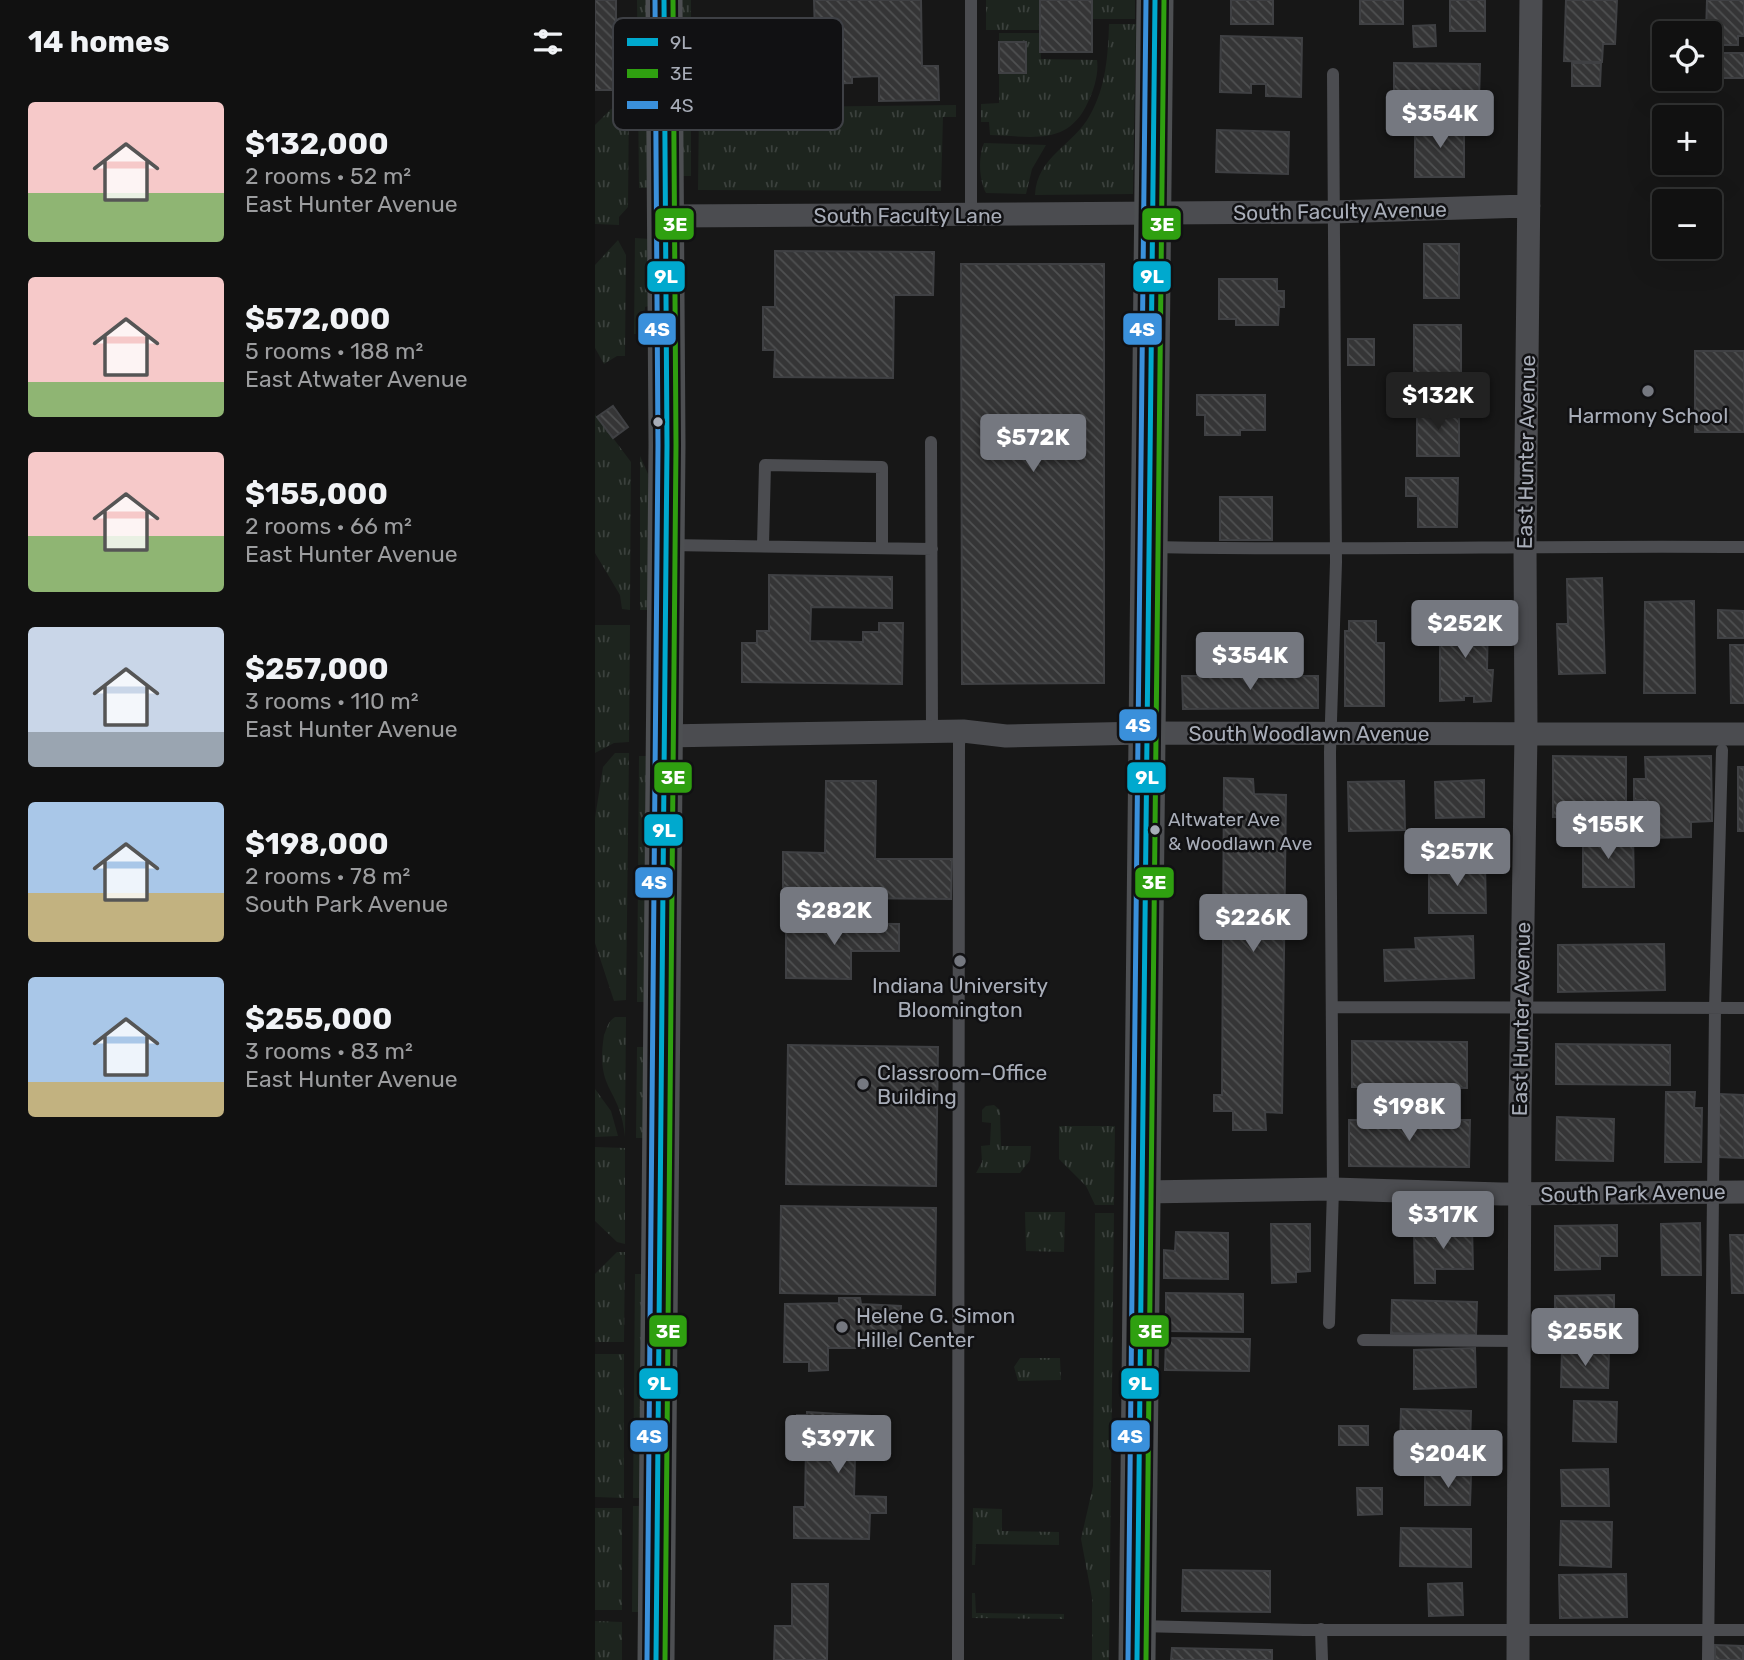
<!DOCTYPE html>
<html lang="en">
<head>
<meta charset="utf-8">
<style>
	body { margin:0; font-family:Rubik,sans-serif; background:#1a1a1a; color:#f1f3f6; height:100vh; display:flex; flex-direction:column; font-size:26px; white-space:nowrap }
	* { box-sizing:border-box; margin:0 }
	p { font-size:23px; color:#9c9d9f }
	.icon { flex:none; width:38px; height:38px; fill:none; stroke:currentColor; stroke-width:2; stroke-linecap:round; stroke-linejoin:round }
	.map { position:relative; flex:1; overflow:hidden }
	.panel { display:flex; flex-direction:column; background:#111; width:595px }
	.panel>* { flex:none }
	.tools { position:absolute; left:1057px; top:21px; display:grid; gap:14px }
	.tools a { display:grid; place-items:center; width:70px; height:70px; border-radius:7px; background:#111; box-shadow:0 7px 28px #0002,0 0 0 2px #303131; font-size:35px }
	.price { position:absolute; translate:-50% -60px; padding:0 16px; border-radius:7px; background:#757880; color:#fff; font-size:23px; line-height:46px; filter:drop-shadow(0 2px 4px #0008) }
	.price::after { content:''; position:absolute; left:50%; top:42px; width:21px; height:16px; margin-left:-10px; background:inherit; clip-path:polygon(0 0,100% 0,50% 100%) }
	.price.on { background:#222; color:#fff }
	ul { padding:0; list-style:none }
	li { display:flex; align-items:center; gap:21px; height:175px; padding:0 28px }
	li span { display:grid; place-items:center; flex:none; width:196px; height:140px; border-radius:7px; color:#555 }
	li>.icon { margin-inline-start:auto }
	span .icon { width:84px; height:84px; fill:#fffc; stroke-width:1 }
	li b { font-size:30px }
	h2 { display:flex; justify-content:space-between; align-items:center; height:84px; padding:0 28px; font-size:30px }
	main { display:flex; flex:1; min-height:0 }
	.map>svg:first-child { display:block }
</style>
</head>
<body>
<main>
<section class="panel">
<h2>14 homes<svg class="icon" aria-label="filters" viewBox="0 0 24 24"><path d="M4 7h16M4 17h16"/><circle cx="9" cy="7" r="2"/><circle cx="15" cy="17" r="2"/></svg></h2>
<ul>
<li><span style="background:linear-gradient(#f6c9c9 65%,#8fb573 0)"><svg class="icon" aria-label="home" viewBox="0 0 24 24"><path d="M3 11l9-7 9 7M6 9v11h12V9"/></svg></span><div><b>$132,000</b><p>2 rooms · 52 m²</p><p>East Hunter Avenue</p></div></li>
<li><span style="background:linear-gradient(#f6c9c9 75%,#8fb573 0)"><svg class="icon" aria-label="home" viewBox="0 0 24 24"><path d="M3 11l9-7 9 7M6 9v11h12V9"/></svg></span><div><b>$572,000</b><p>5 rooms · 188 m²</p><p>East Atwater Avenue</p></div></li>
<li><span style="background:linear-gradient(#f6c9c9 60%,#8fb573 0)"><svg class="icon" aria-label="home" viewBox="0 0 24 24"><path d="M3 11l9-7 9 7M6 9v11h12V9"/></svg></span><div><b>$155,000</b><p>2 rooms · 66 m²</p><p>East Hunter Avenue</p></div></li>
<li><span style="background:linear-gradient(#c9d6e8 75%,#9aa5b1 0)"><svg class="icon" aria-label="home" viewBox="0 0 24 24"><path d="M3 11l9-7 9 7M6 9v11h12V9"/></svg></span><div><b>$257,000</b><p>3 rooms · 110 m²</p><p>East Hunter Avenue</p></div></li>
<li><span style="background:linear-gradient(#a9c7e8 65%,#c2b280 0)"><svg class="icon" aria-label="home" viewBox="0 0 24 24"><path d="M3 11l9-7 9 7M6 9v11h12V9"/></svg></span><div><b>$198,000</b><p>2 rooms · 78 m²</p><p>South Park Avenue</p></div></li>
<li><span style="background:linear-gradient(#a9c7e8 75%,#c2b280 0)"><svg class="icon" aria-label="home" viewBox="0 0 24 24"><path d="M3 11l9-7 9 7M6 9v11h12V9"/></svg></span><div><b>$255,000</b><p>3 rooms · 83 m²</p><p>East Hunter Avenue</p></div></li>
</ul>
</section>
<div class="map">
<svg width="1149" height="1660" viewBox="0 0 1149 1660">
	<defs>
		<pattern id="grass-tufts" width="24" height="20" patternUnits="userSpaceOnUse" patternTransform="scale(1.75)"><rect width="24" height="20" fill="#1d241e"/><path d="M3 7l-1-3M5 7V3M7 7l1-3M15 17l-1-3M17 17v-4M19 17l1-3" fill="none" stroke="#3b413d"/></pattern>
		<pattern id="building-back-hatch" width="6" height="6" patternUnits="userSpaceOnUse" patternTransform="scale(1.75)"><rect width="6" height="6" fill="#353536"/><path d="M-1 5l2 2M0 0l6 6M5-1l2 2" fill="none" stroke="#4f5051"/></pattern>
	</defs>
	<rect width="100%" height="100%" fill="#171717"/>
	<path fill="url(#grass-tufts)" d="M 42,0 L 51,0 L 53,188 L 44,188 Z
		M 87,0 L 96,0 L 96,176 L 87,176 Z
		M 391,0 L 445,0 L 445,30 L 391,30 Z
		M 497,0 L 540,0 L 540,19 L 497,19 Z
		M 514,24 L 541,24 L 538,194 L 440,195 C 442,156 479,145 495,115 C 511,87 513,55 514,24 Z
		M 404,33 L 445,33 L 446,59 L 502,60 C 504,73 499,90 493,102 C 473,147 436,136 395,135 L 394,122 L 386,122 L 386,104 L 404,103 L 404,73 L 431,72 L 431,42 L 404,42 Z
		M 34,100 L 33,207 L 24,217 L 24,225 L 0,224 L 0,125 L 16,109 Z
		M 361,105 L 361,117 L 348,117 L 346,191 L 103,190 L 104,108 Z
		M 389,143 L 451,145 L 437,169 L 431,194 L 391,193 C 384,180 383,157 389,143 Z
		M 40,238 L 55,239 L 54,306 L 50,307 L 49,328 L 46,328 L 46,334 L 39,334 Z
		M 23,240 L 31,255 L 30,356 L 22,356 L 9,364 L 0,348 L 0,265 Z
		M 0,414 L 36,462 L 35,610 L 27,609 L 25,595 L 0,553 Z
		M 45,456 L 53,474 L 53,610 L 45,610 Z
		M 0,625 L 35,625 L 34,742 L 19,743 L 0,753 Z
		M 20,753 L 34,753 L 31,1000 L 19,1001 L 0,943 L 0,818 L 8,767 Z
		M 44,756 L 51,756 L 49,1002 L 42,1002 Z
		M 20,1017 L 31,1017 L 30,1137 C 25,1085 0,1093 9,1035 C 12,1028 13,1021 20,1017 Z
		M 42,1047 L 49,1047 L 48,1138 L 41,1138 Z
		M 0,1089 L 16,1111 L 23,1136 L 0,1137 Z
		M 399,1105 L 405,1110 L 406,1146 L 436,1146 L 435,1160 L 425,1173 L 381,1173 L 387,1162 L 386,1146 L 395,1145 L 396,1123 L 387,1122 L 387,1110 L 391,1106 Z
		M 464,1126 L 520,1126 L 519,1205 L 500,1205 L 491,1186 L 464,1159 Z
		M 0,1147 L 30,1148 L 30,1244 L 22,1242 L 0,1221 Z
		M 430,1212 L 470,1212 L 469,1252 L 431,1251 Z
		M 500,1213 L 519,1213 L 514,1660 L 497,1660 L 497,1598 L 486,1539 L 498,1486 Z
		M 22,1252 L 30,1252 L 29,1342 L 0,1342 L 0,1274 Z
		M 40,1274 L 47,1274 L 45,1498 L 38,1498 Z
		M 0,1354 L 29,1354 L 29,1498 L 0,1497 Z
		M 425,1358 L 465,1358 L 466,1380 L 423,1381 L 419,1367 Z
		M 38,1506 L 45,1506 L 44,1612 L 37,1612 Z
		M 0,1508 L 27,1508 L 27,1610 L 0,1610 Z
		M 378,1508 L 407,1509 L 407,1531 L 464,1532 L 464,1545 L 381,1544 L 380,1565 L 377,1565 Z
		M 377,1593 L 380,1593 L 381,1613 L 469,1614 L 469,1619 L 377,1618 Z
		M 0,1621 L 27,1622 L 27,1660 L 0,1660 Z"/>
	<path fill="url(#building-back-hatch)" stroke="#3f4043" stroke-width="2" d="M 0,0 L 21,0 L 21,90 L 0,90 Z
		M 219,0 L 326,0 L 327,66 L 343,66 L 344,100 L 284,101 L 284,76 L 257,77 L 257,83 L 215,84 L 215,95 L 165,96 L 165,79 L 158,79 L 157,50 L 164,50 L 163,36 L 198,35 L 198,41 L 214,40 L 214,36 L 220,36 Z
		M 445,0 L 497,0 L 497,52 L 445,52 Z
		M 636,0 L 678,0 L 678,24 L 636,24 Z
		M 765,0 L 808,0 L 808,24 L 765,24 Z
		M 855,0 L 890,0 L 890,31 L 855,31 Z
		M 971,0 L 1022,0 L 1020,44 L 1008,44 L 1007,62 L 969,61 Z
		M 1112,0 L 1149,0 L 1149,36 L 1143,36 L 1143,45 L 1115,45 L 1115,33 L 1111,33 Z
		M 840,25 L 841,46 L 819,47 L 818,26 Z
		M 626,36 L 707,38 L 706,97 L 671,96 L 671,84 L 656,84 L 656,93 L 625,92 Z
		M 404,42 L 431,42 L 431,73 L 404,73 Z
		M 1128,53 L 1149,53 L 1149,78 L 1128,78 Z
		M 799,63 L 885,64 L 884,100 L 799,99 Z
		M 977,63 L 1006,63 L 1005,86 L 977,86 Z
		M 820,122 L 869,122 L 869,177 L 820,177 Z
		M 622,130 L 694,132 L 693,174 L 621,172 Z
		M 829,244 L 864,244 L 864,298 L 829,298 Z
		M 180,251 L 339,252 L 338,295 L 299,295 L 298,378 L 179,377 L 180,350 L 168,350 L 168,307 L 180,307 Z
		M 366,264 L 509,264 L 509,683 L 367,684 Z
		M 624,279 L 682,279 L 682,291 L 689,291 L 689,307 L 684,307 L 683,325 L 641,325 L 641,319 L 624,319 Z
		M 819,325 L 866,325 L 866,388 L 819,388 Z
		M 753,339 L 779,339 L 779,365 L 753,365 Z
		M 1100,351 L 1149,351 L 1149,432 L 1100,432 Z
		M 602,395 L 670,395 L 670,430 L 645,430 L 645,435 L 610,435 L 610,415 L 602,415 Z
		M 18,406 L 33,427 L 18,438 L 2,417 Z
		M 822,408 L 864,408 L 864,456 L 822,456 Z
		M 811,478 L 863,478 L 862,527 L 823,527 L 823,496 L 811,496 Z
		M 625,497 L 677,497 L 677,540 L 625,540 Z
		M 174,575 L 297,577 L 297,608 L 216,607 L 215,641 L 268,642 L 268,632 L 284,632 L 284,623 L 308,623 L 307,684 L 147,682 L 147,643 L 162,643 L 162,631 L 174,631 Z
		M 1007,578 L 1010,673 L 964,674 L 962,624 L 973,624 L 972,579 Z
		M 1099,601 L 1100,693 L 1049,693 L 1050,602 Z
		M 1123,610 L 1149,611 L 1149,638 L 1123,638 Z
		M 893,616 L 892,670 L 898,670 L 896,701 L 879,702 L 879,696 L 869,696 L 869,700 L 845,701 L 845,629 L 852,629 L 853,617 Z
		M 754,621 L 781,621 L 781,643 L 789,643 L 789,706 L 750,706 L 750,631 L 754,631 Z
		M 1135,645 L 1149,645 L 1149,703 L 1136,703 Z
		M 587,676 L 723,676 L 723,708 L 588,709 Z
		M 958,756 L 1031,757 L 1031,818 L 958,817 Z
		M 1116,756 L 1117,821 L 1096,822 L 1096,837 L 1051,838 L 1051,800 L 1039,800 L 1039,779 L 1051,779 L 1050,757 Z
		M 1143,767 L 1149,767 L 1149,831 L 1143,831 Z
		M 629,778 L 658,779 L 659,794 L 691,795 L 687,1113 L 670,1112 L 671,1130 L 638,1130 L 638,1111 L 619,1111 L 619,1095 L 627,1095 Z
		M 889,780 L 889,817 L 841,818 L 840,782 Z
		M 231,781 L 281,781 L 280,859 L 357,859 L 356,899 L 251,898 L 250,905 L 219,905 L 219,895 L 200,895 L 200,887 L 188,887 L 188,852 L 230,853 Z
		M 809,781 L 810,830 L 754,831 L 753,782 Z
		M 988,834 L 1038,834 L 1039,887 L 988,887 Z
		M 890,863 L 891,913 L 834,913 L 834,864 Z
		M 191,923 L 304,924 L 304,951 L 256,951 L 256,979 L 191,978 Z
		M 878,936 L 879,978 L 790,981 L 789,950 L 821,949 L 820,938 Z
		M 1069,944 L 1070,990 L 963,992 L 963,945 Z
		M 757,1041 L 872,1042 L 872,1088 L 757,1087 Z
		M 961,1044 L 1075,1045 L 1075,1085 L 961,1084 Z
		M 193,1045 L 343,1047 L 341,1186 L 191,1184 Z
		M 1071,1092 L 1100,1092 L 1099,1108 L 1107,1108 L 1106,1162 L 1070,1162 Z
		M 1124,1094 L 1149,1095 L 1149,1158 L 1123,1157 Z
		M 962,1117 L 1019,1119 L 1018,1161 L 961,1160 Z
		M 754,1120 L 875,1120 L 874,1167 L 754,1166 Z
		M 186,1206 L 341,1208 L 340,1295 L 185,1293 Z
		M 1105,1223 L 1106,1275 L 1067,1275 L 1066,1224 Z
		M 676,1224 L 715,1224 L 715,1271 L 701,1272 L 701,1282 L 677,1283 Z
		M 843,1224 L 877,1224 L 878,1269 L 840,1269 L 840,1283 L 820,1283 L 819,1232 L 843,1232 Z
		M 1022,1225 L 1022,1256 L 1005,1256 L 1005,1269 L 960,1270 L 960,1226 Z
		M 581,1232 L 633,1233 L 633,1279 L 569,1278 L 569,1250 L 580,1251 Z
		M 1135,1235 L 1149,1235 L 1149,1293 L 1137,1293 Z
		M 571,1293 L 648,1294 L 648,1332 L 571,1331 Z
		M 1019,1295 L 1019,1338 L 960,1339 L 960,1296 Z
		M 244,1298 L 265,1298 L 266,1304 L 306,1306 L 305,1348 L 233,1348 L 233,1370 L 214,1371 L 214,1362 L 189,1362 L 190,1304 L 244,1303 Z
		M 797,1300 L 882,1302 L 881,1335 L 796,1333 Z
		M 571,1338 L 655,1339 L 654,1371 L 570,1370 Z
		M 880,1348 L 881,1387 L 819,1389 L 819,1350 Z
		M 967,1349 L 1014,1350 L 1013,1388 L 966,1387 Z
		M 979,1401 L 1022,1402 L 1021,1442 L 978,1441 Z
		M 806,1409 L 876,1411 L 875,1448 L 805,1446 Z
		M 212,1412 L 292,1417 L 291,1458 L 260,1458 L 259,1496 L 291,1497 L 291,1513 L 275,1513 L 274,1539 L 199,1538 L 199,1507 L 210,1507 L 211,1442 L 202,1442 L 202,1415 L 212,1415 Z
		M 744,1426 L 773,1426 L 773,1445 L 744,1445 Z
		M 1013,1469 L 1014,1506 L 967,1506 L 966,1470 Z
		M 830,1475 L 876,1476 L 875,1505 L 830,1505 Z
		M 762,1488 L 787,1488 L 787,1514 L 763,1515 Z
		M 966,1521 L 1017,1522 L 1016,1567 L 965,1565 Z
		M 806,1528 L 876,1529 L 876,1567 L 805,1566 Z
		M 588,1570 L 675,1571 L 675,1612 L 587,1611 Z
		M 1031,1574 L 1032,1617 L 965,1618 L 964,1575 Z
		M 867,1583 L 868,1615 L 834,1616 L 833,1584 Z
		M 197,1584 L 233,1584 L 232,1660 L 179,1660 L 180,1626 L 197,1626 Z
		M 1120,1645 L 1148,1646 L 1148,1660 L 1120,1660 Z
		M 577,1648 L 677,1650 L 677,1660 L 576,1660 Z"/>
	<g fill="none" stroke-linecap="round" stroke-linejoin="round">
		<path stroke="#4b4c50" stroke-width="12" d="M 376,215 L 376,0
			M 336,442 L 337,732
			M 74,545 L 337,549
			M 168,545 L 170,465 L 287,467 L 287,547
			M 558,547 C 755,551 952,545 1149,547
			M 737,1007 L 1149,1008
			M 734,1323 L 738,1189 L 735,752 L 741,562 L 738,74
			M 768,1340 L 924,1341
			M 544,1626 L 709,1630 L 1149,1630
			M 726,1629 L 727,1660
			M 363,1660 L 364,743 L 368,731
			M 1113,1660 L 1120,1009 L 1127,750"/>
		<path stroke="#4b4c50" stroke-width="23" d="M 70,216 L 738,212 L 934,206
			M 69,736 L 368,731 L 411,736 L 550,733 L 1149,734
			M 548,1192 L 738,1189 L 906,1194 L 1149,1192
			M 923,1660 L 925,1110 L 931,733 L 930,545 L 936,0"/>
		<path stroke="#4d4f52" stroke-width="37" d="M 61,1660 L 72,445 L 69,0
			M 542,1660 L 560,0"/>
		<g stroke="#111113" stroke-width="10">
			<path id="bus-1" d="M 61,1660 L 72,445 L 69,0
				M 542,1660 L 560,0"/>
		</g>
		<g stroke="#111113" stroke-width="10">
			<path id="bus-2" d="M 70,1660 L 81,445 L 78,0
				M 551,1660 L 569,0"/>
		</g>
		<g stroke="#111113" stroke-width="10">
			<path id="bus-3" d="M 52,1660 L 63,445 L 60,0
				M 533,1660 L 551,0"/>
		</g>
		<use href="#bus-1" stroke="#00a9ce" stroke-width="5"/>
		<use href="#bus-2" stroke="#2fa010" stroke-width="5"/>
		<use href="#bus-3" stroke="#3a90db" stroke-width="5"/>
	</g>
	<g fill="#757880" stroke="#111113" stroke-width="2.5">
		<circle cx="1053" cy="391" r="7"/>
		<circle cx="365" cy="961" r="7"/>
		<circle cx="268" cy="1084" r="7"/>
		<circle cx="247" cy="1327" r="7"/>
	</g>
	<g fill="#a8adb8" stroke="#111113" stroke-width="2.5">
		<circle cx="63" cy="422" r="6"/>
		<circle cx="560" cy="830" r="6"/>
	</g>
	<g text-anchor="middle" dominant-baseline="central" stroke-width="5" stroke-linejoin="round" paint-order="stroke">
		<g font-size="19" fill="#a8adb8" stroke="#111113" text-anchor="start">
			<text x="573" y="819">Altwater Ave<tspan x="573" dy="24">&amp; Woodlawn Ave</tspan></text>
		</g>
		<g font-size="21" fill="#a8adb8" stroke="#111113">
			<text transform="translate(745 211) rotate(-1)">South Faculty Avenue</text>
			<text x="313" y="215">South Faculty Lane</text>
			<text transform="translate(931 452) rotate(-89)">East Hunter Avenue</text>
			<text x="714" y="733">South Woodlawn Avenue</text>
			<text transform="translate(926 1019) rotate(-89)">East Hunter Avenue</text>
			<text transform="translate(1038 1193) rotate(-1)">South Park Avenue</text>
		</g>
		<g font-size="21" fill="#a8adb8" stroke="#111113">
			<text x="1053" y="415">Harmony School</text>
			<text x="365" y="985">Indiana University<tspan x="365" dy="24">Bloomington</tspan></text>
			<text x="282" y="1072" text-anchor="start">Classroom–Office<tspan x="282" dy="24">Building</tspan></text>
			<text x="261" y="1315" text-anchor="start">Helene G. Simon<tspan x="261" dy="24">Hillel Center</tspan></text>
		</g>
	</g>
	<rect x="18" y="18" width="230" height="112" rx="10" fill="#111113" stroke="#3e4045" stroke-width="2"/>
	<rect x="32" y="38" width="31" height="8" fill="#00a9ce"/>
	<rect x="32" y="69" width="31" height="9" fill="#2fa010"/>
	<rect x="32" y="101" width="31" height="8" fill="#3a90db"/>
	<g font-size="19" fill="#a8adb8">
		<text x="75" y="49">9L</text>
		<text x="75" y="80">3E</text>
		<text x="75" y="112">4S</text>
	</g>
	<g stroke="#111113" stroke-width="2.5">
		<rect x="546" y="207" width="41" height="34" rx="7" fill="#2fa010"/>
		<rect x="59" y="207" width="41" height="34" rx="7" fill="#2fa010"/>
		<rect x="537" y="260" width="40" height="33" rx="7" fill="#00a9ce"/>
		<rect x="51" y="260" width="40" height="33" rx="7" fill="#00a9ce"/>
		<rect x="527" y="312" width="41" height="34" rx="7" fill="#3a90db"/>
		<rect x="42" y="312" width="40" height="34" rx="7" fill="#3a90db"/>
		<rect x="523" y="708" width="40" height="34" rx="7" fill="#3a90db"/>
		<rect x="531" y="761" width="41" height="33" rx="7" fill="#00a9ce"/>
		<rect x="58" y="761" width="40" height="33" rx="7" fill="#2fa010"/>
		<rect x="48" y="813" width="41" height="34" rx="7" fill="#00a9ce"/>
		<rect x="539" y="866" width="41" height="33" rx="7" fill="#2fa010"/>
		<rect x="39" y="866" width="40" height="33" rx="7" fill="#3a90db"/>
		<rect x="534" y="1314" width="41" height="34" rx="7" fill="#2fa010"/>
		<rect x="53" y="1314" width="40" height="34" rx="7" fill="#2fa010"/>
		<rect x="525" y="1367" width="40" height="33" rx="7" fill="#00a9ce"/>
		<rect x="43" y="1367" width="41" height="33" rx="7" fill="#00a9ce"/>
		<rect x="515" y="1419" width="41" height="34" rx="7" fill="#3a90db"/>
		<rect x="34" y="1419" width="40" height="34" rx="7" fill="#3a90db"/>
	</g>
	<g font-size="19" text-anchor="middle" font-weight="bold" fill="#fff">
		<text x="567" y="231">3E</text>
		<text x="80" y="231">3E</text>
		<text x="557" y="283">9L</text>
		<text x="71" y="283">9L</text>
		<text x="547" y="336">4S</text>
		<text x="62" y="336">4S</text>
		<text x="543" y="732">4S</text>
		<text x="552" y="784">9L</text>
		<text x="78" y="784">3E</text>
		<text x="69" y="837">9L</text>
		<text x="559" y="889">3E</text>
		<text x="59" y="889">4S</text>
		<text x="555" y="1338">3E</text>
		<text x="73" y="1338">3E</text>
		<text x="545" y="1390">9L</text>
		<text x="64" y="1390">9L</text>
		<text x="535" y="1443">4S</text>
		<text x="54" y="1443">4S</text>
	</g>
</svg>
<div class="tools">
<a><svg class="icon" aria-label="locate" viewBox="0 0 24 24"><circle cx="12" cy="12" r="6"/><path d="M12 2v4M12 18v4M2 12h4M18 12h4"/></svg></a>
<a>+</a>
<a>−</a>
</div>
<b class="price" style="left:845px;top:150px">$354K</b>
<b class="price on" style="left:843px;top:432px">$132K</b>
<b class="price" style="left:438px;top:474px">$572K</b>
<b class="price" style="left:870px;top:660px">$252K</b>
<b class="price" style="left:655px;top:692px">$354K</b>
<b class="price" style="left:1013px;top:861px">$155K</b>
<b class="price" style="left:862px;top:888px">$257K</b>
<b class="price" style="left:239px;top:947px">$282K</b>
<b class="price" style="left:658px;top:954px">$226K</b>
<b class="price" style="left:814px;top:1143px">$198K</b>
<b class="price" style="left:848px;top:1251px">$317K</b>
<b class="price" style="left:990px;top:1368px">$255K</b>
<b class="price" style="left:243px;top:1475px">$397K</b>
<b class="price" style="left:853px;top:1490px">$204K</b>
</div>
</main>
</body>
</html>
